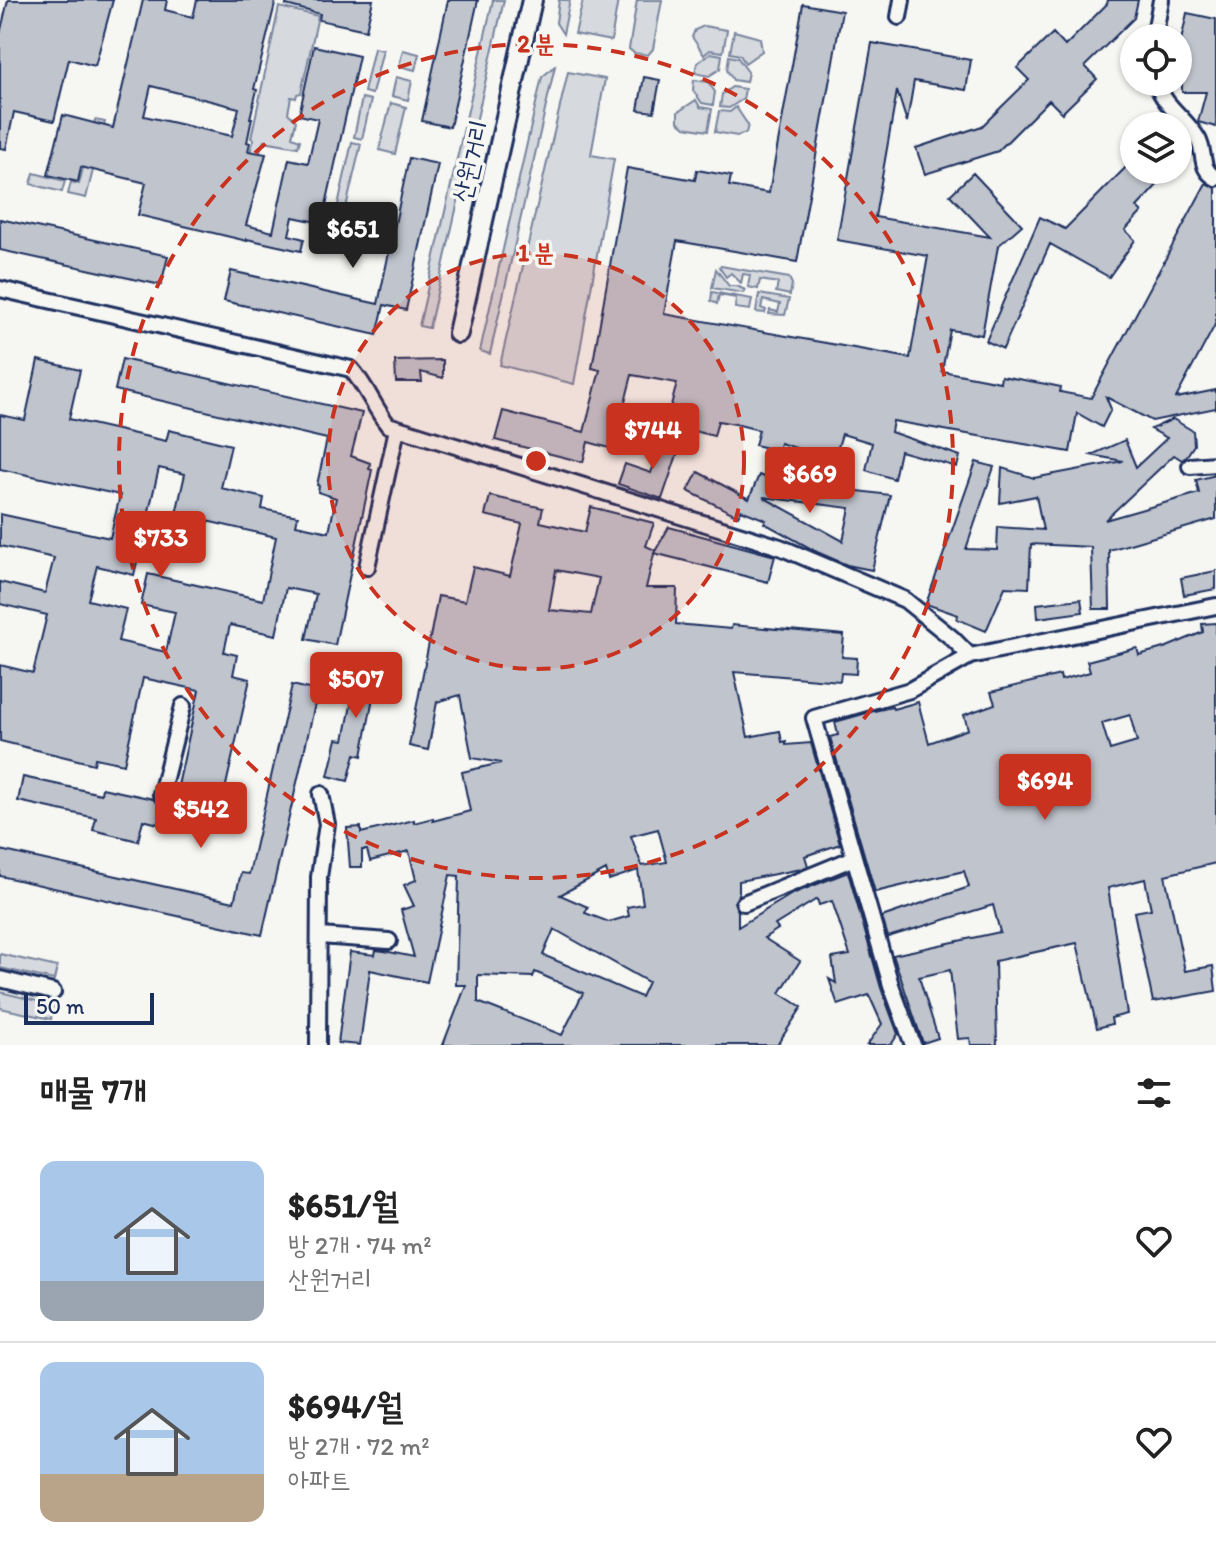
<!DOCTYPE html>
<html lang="ko">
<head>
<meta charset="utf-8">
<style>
	body { margin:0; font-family:Itim,"Poor Story",sans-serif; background:#f6f6f6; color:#222; height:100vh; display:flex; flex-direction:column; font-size:30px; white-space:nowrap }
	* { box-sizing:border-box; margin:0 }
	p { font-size:26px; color:#767676 }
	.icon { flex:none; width:44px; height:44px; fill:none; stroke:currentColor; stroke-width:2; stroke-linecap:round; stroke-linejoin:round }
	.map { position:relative; height:1045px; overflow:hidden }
	.side { display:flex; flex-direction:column; background:#fff; flex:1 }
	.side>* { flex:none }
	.tools { position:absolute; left:1120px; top:24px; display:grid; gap:16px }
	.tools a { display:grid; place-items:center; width:72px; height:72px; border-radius:50%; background:#fff; box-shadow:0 2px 6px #0004; font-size:40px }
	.scale { position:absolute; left:24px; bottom:20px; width:130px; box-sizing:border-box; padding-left:8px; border:4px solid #1b2f5e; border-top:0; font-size:22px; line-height:28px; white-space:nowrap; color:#1b2f5e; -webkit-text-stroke:6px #f6f6f2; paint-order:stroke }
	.price { position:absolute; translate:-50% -68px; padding:0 18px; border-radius:8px; background:#c8321e; color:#fff; font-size:26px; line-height:52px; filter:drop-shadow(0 2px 4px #0008) }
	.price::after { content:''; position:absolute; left:50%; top:48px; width:24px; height:18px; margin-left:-12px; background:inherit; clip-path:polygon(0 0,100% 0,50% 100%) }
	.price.current { background:#222; color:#fff }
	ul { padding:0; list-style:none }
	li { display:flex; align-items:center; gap:24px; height:200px; padding:0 40px }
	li+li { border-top:2px solid #e0e0e0 }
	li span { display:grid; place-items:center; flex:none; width:224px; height:160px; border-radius:16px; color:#555 }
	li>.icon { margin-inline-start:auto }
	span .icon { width:96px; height:96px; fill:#fffc; stroke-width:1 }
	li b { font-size:34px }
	h2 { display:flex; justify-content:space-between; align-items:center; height:96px; padding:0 40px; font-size:34px }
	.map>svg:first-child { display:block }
</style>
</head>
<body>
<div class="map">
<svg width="1216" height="1045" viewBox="0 0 1216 1045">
	<rect width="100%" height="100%" fill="#f6f6f2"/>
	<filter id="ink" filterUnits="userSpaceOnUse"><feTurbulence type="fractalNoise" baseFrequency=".0125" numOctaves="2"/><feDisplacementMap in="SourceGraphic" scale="16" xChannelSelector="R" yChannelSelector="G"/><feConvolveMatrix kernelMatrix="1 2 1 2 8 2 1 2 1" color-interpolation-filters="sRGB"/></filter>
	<g filter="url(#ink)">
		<path fill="#d6d9dd" stroke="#78849e" stroke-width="2" d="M 493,0 L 504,0 L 429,328 L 419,326 Z
			M 559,0 L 570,0 L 563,34 L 556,23 Z
			M 583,0 L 618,0 L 611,41 L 575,34 Z
			M 637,0 L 662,0 L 653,49 L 648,55 L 634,53 L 629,49 Z
			M 279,7 L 318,16 L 301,93 L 297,94 L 296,98 L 291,97 L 288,113 L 296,121 L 292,137 L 300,140 L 298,147 L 264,141 L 257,159 L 249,156 L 254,139 L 251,138 Z
			M 704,26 L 727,30 L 723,52 L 710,50 L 704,55 L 692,37 L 695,30 Z
			M 734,31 L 760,38 L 762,51 L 745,63 L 740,55 L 730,53 Z
			M 374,48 L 383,50 L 372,94 L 364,92 Z
			M 403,50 L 419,54 L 415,70 L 399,66 Z
			M 711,53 L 722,55 L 720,69 L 709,76 L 695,73 L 697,63 Z
			M 729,56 L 738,58 L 748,72 L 746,82 L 733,80 L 727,70 Z
			M 555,66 L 490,354 L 480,351 L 542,77 Z
			M 568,72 L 605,79 L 591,155 L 614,159 L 574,384 L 500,365 Z
			M 396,77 L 412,81 L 408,100 L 392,96 Z
			M 694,80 L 708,82 L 715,92 L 713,105 L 702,103 L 693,90 Z
			M 732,87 L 745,89 L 743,99 L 729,108 L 720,107 L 722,94 Z
			M 362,98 L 371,100 L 362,139 L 354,137 Z
			M 696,100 L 700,107 L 712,109 L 708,131 L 685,127 L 678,121 L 678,112 Z
			M 391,103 L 406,107 L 395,154 L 379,150 Z
			M 736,107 L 748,125 L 746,133 L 737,136 L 715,132 L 719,111 L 730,112 Z
			M 95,120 L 105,122 L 86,198 L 68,194 L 71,182 L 79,184 Z
			M 352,142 L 361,144 L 344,216 L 336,214 Z
			M 34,173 L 65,181 L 62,192 L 31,184 Z
			M 721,266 L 789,278 L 792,284 L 790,295 L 776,292 L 778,283 L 760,280 L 758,289 L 748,287 L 750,275 L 743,274 L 741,283 L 731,273 L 726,277 L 719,267 Z
			M 716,269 L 729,286 L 737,286 L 745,290 L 743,293 L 712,288 Z
			M 712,292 L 752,299 L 750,310 L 735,308 L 736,298 L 719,295 L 717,304 L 711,301 Z
			M 759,294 L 789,299 L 785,315 L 769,314 L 770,310 L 778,312 L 780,304 L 763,300 L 761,308 L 766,310 L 765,313 L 756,312 Z
			M 0,954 L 57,967 L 54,980 L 0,968 Z
			M 0,992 L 54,1005 L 51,1019 L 0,1008 Z"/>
		<path fill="#c0c4cd" stroke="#1b2f5e" stroke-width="2" fill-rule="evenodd" d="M 8,0 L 113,0 L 95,66 L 69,59 L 54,121 L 14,112 L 6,149 L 0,148 L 0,34 Z
			M 143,0 L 167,0 L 165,10 L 193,17 L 197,0 L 276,0 L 254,89 L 257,90 L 250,118 L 252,118 L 247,142 L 250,143 L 248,151 L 266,154 L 246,225 L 273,232 L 289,159 L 308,163 L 318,119 L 299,115 L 314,46 L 359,56 L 322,223 L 293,217 L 289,235 L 304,239 L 301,251 L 247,239 L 247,241 L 138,215 L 146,183 L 81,167 L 78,182 L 48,175 L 63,115 L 113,128 ZM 151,86 L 239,108 L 232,136 L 144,116 Z
			M 287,0 L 373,0 L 366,30 L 319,20 L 320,14 L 286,5 Z
			M 448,0 L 478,0 L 450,127 L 422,121 Z
			M 1108,0 L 1138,0 L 1134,18 L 1085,66 L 1097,79 L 1062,113 L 1049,100 L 998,151 L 925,174 L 916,148 L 982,126 L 1029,80 L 1017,68 L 1053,33 L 1065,46 L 1107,4 Z
			M 803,4 L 842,11 L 797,262 L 677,241 L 664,314 L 910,358 L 928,256 L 837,240 L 872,43 L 971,60 L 966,90 L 914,81 L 907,122 L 897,91 L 875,217 L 990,237 L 950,195 L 973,173 L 1022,225 L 998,246 L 982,335 L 950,330 L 942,371 L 1000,382 L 1001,376 L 1046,384 L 1061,387 L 1060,392 L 1091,398 L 1206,183 L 1216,188 L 1216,323 L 1176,398 L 1216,390 L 1216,408 L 1152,421 L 1106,397 L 1111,409 L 1102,427 L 1077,413 L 1070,452 L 893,421 L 891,432 L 960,456 L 957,467 L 900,451 L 894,479 L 866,470 L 872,443 L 842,434 L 834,460 L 780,443 L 778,451 L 755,445 L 759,430 L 735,424 L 718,421 L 714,436 L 666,424 L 677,383 L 632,375 L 613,449 L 588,442 L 583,462 L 495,440 L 503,411 L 584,432 L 600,370 L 592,368 L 627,168 L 695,180 L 697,170 L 731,176 L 729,186 L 769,193 Z
			M 1187,13 L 1216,19 L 1216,127 L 1198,122 L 1206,92 L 1182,92 L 1182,50 L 1179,50 Z
			M 644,77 L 660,80 L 654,112 L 638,110 Z
			M 409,158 L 438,164 L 406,310 L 384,305 L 377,335 L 224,301 L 231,271 L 378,304 Z
			M 1134,159 L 1134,170 L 1171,170 L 1137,207 L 1142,212 L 1125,230 L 1135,240 L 1109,277 L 1050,244 L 1003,349 L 986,341 L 1040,217 L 1065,229 Z
			M 0,219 L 168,256 L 161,285 L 0,250 Z
			M 122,359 L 362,413 L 351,456 L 370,463 L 369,469 L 372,470 L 335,645 L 306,639 L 316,594 L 286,588 L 276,635 L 230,625 L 224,652 L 237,655 L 233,675 L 250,679 L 222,803 L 189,796 L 183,822 L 168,818 L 166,826 L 143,820 L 138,841 L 93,830 L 96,818 L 18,801 L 23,777 L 101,794 L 102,788 L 153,799 L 159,804 L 174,804 L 199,690 L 143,678 L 124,764 L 95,758 L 94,764 L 0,741 L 0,665 L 33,673 L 47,615 L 0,604 L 0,582 L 45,593 L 54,558 L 0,546 L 0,514 L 110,538 L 120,495 L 0,469 L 0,415 L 25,420 L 38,360 L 80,370 L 69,419 L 166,441 L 169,430 L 231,445 L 221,488 L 264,498 L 262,509 L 298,516 L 296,525 L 329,532 L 336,498 L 318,492 L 319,486 L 317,485 L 327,439 L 115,390 ZM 159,468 L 185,474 L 176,514 L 276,537 L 263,600 L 148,574 L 141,605 L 175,612 L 166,652 L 118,641 L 126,609 L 88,600 L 97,566 L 134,575 Z
			M 443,360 L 443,378 L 421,372 L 422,382 L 396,382 L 395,361 Z
			M 1173,419 L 1193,431 L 1194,445 L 1186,457 L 1182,460 L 1174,455 L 1105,520 L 1199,493 L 1196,480 L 1216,475 L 1216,519 L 1109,550 L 1110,609 L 1093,609 L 1091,547 L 1031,544 L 1029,588 L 1005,587 L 986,631 L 957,619 L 958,615 L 926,604 L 976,462 L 994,467 L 966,549 L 997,550 L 998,527 L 1043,530 L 1036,496 L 1000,503 L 1002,468 L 1034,478 L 1123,461 L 1091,455 L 1125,440 L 1136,467 L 1167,438 L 1151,429 Z
			M 663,436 L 681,443 L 662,499 L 618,484 L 625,464 L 651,473 Z
			M 698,472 L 749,499 L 759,475 L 772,480 L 890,495 L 872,570 L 847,565 L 817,552 L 764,523 L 766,520 L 741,510 L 738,516 L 688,491 ZM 763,497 L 850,508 L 843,541 Z
			M 490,496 L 543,508 L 540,522 L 585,532 L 591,507 L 654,523 L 646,546 L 655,550 L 646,588 L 677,588 L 676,624 L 731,629 L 732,625 L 844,635 L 842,657 L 857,658 L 856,674 L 841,673 L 840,681 L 734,672 L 748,737 L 780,731 L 782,742 L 786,741 L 786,745 L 811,743 L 840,844 L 805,856 L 808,866 L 801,869 L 739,881 L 739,895 L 734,902 L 738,911 L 738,927 L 792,894 L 848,872 L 881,988 L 898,1034 L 891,1045 L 867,1045 L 882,1024 L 869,995 L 838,1005 L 829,979 L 836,983 L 832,958 L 850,955 L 832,901 L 819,905 L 817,899 L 775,925 L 778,929 L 764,938 L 800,961 L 780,993 L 802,1007 L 777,1045 L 443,1045 L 466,985 L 456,985 L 459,876 L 450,875 L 427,982 L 370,970 L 360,1045 L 338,1043 L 350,952 L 375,955 L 376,950 L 384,951 L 414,957 L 401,910 L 414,906 L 404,885 L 416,880 L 409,851 L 370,861 L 367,850 L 362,850 L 362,867 L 350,867 L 347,828 L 361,827 L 361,833 L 414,820 L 414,823 L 433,818 L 433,821 L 470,811 L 462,772 L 501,763 L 472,758 L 460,695 L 437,702 L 428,750 L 409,746 L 438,596 L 465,601 L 473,567 L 510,576 L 522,524 L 485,515 ZM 556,570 L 599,578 L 591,614 L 549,610 ZM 658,829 L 667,862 L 642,866 L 631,836 ZM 606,870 L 609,880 L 638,870 L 643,904 L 627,907 L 629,916 L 609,922 L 585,913 L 588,907 L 560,895 ZM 554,929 L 648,982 L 641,997 L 543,955 ZM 535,972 L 583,993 L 562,1035 L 478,1002 L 478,975 L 533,977 Z
			M 669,527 L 775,556 L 768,582 L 654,553 Z
			M 1216,571 L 1216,589 L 1184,595 L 1181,578 Z
			M 1081,599 L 1083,612 L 1038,618 L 1037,604 Z
			M 1216,623 L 1216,863 L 1165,875 L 1185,971 L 1213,966 L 1216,991 L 1153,1002 L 1134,912 L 1151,909 L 1145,879 L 1108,888 L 1127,1014 L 1111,1018 L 1112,1024 L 1097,1028 L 1077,943 L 995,961 L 997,1045 L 971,1045 L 970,1038 L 958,1039 L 950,970 L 919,977 L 938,1038 L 923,1043 L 893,955 L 1000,932 L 993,905 L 888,937 L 882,917 L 969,887 L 964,871 L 875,892 L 830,737 L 838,735 L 835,722 L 874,711 L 892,707 L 893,709 L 918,702 L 929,743 L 968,729 L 964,715 L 995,704 L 991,692 L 1060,675 L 1061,680 L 1090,672 L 1087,661 L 1137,648 L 1139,655 L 1167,647 L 1203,632 L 1202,624 ZM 1130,715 L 1137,742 L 1110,750 L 1102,723 Z
			M 361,656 L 380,660 L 362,756 L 355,754 L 348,781 L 328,776 L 337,739 L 344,740 Z
			M 292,685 L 318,691 L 262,935 L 0,876 L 0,850 L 234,902 L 241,873 L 249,874 Z"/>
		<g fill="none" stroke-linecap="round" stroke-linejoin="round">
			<g stroke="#1b2f5e" stroke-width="20">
				<path id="minor" d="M 899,17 L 902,0
					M 1154,38 L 1161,0
					M 1156,82 C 1165,108 1185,117 1198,139 C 1206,154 1199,169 1216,178
					M 0,289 L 351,369 C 367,387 373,406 388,425 L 780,547 L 905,600 L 952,638 L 970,656
					M 1190,466 L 1216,464
					M 367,567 L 397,429
					M 161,794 L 183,706
					M 744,903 L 854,858
					M 320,936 L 389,941
					M 0,979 L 53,992
					M 318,1045 L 319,877 L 327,824 L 321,794
					M 913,1045 L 891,985 L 814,718 L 910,690 L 970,656 L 1216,606"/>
			</g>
			<g stroke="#1b2f5e" stroke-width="24">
				<path id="secondary" d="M 458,333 L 532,0"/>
			</g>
			<use href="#minor" stroke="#f6f6f2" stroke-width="14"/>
			<use href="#secondary" stroke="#f6f6f2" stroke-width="18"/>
		</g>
	</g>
	<circle cx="536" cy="461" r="208" fill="#c8321e" fill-opacity=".12"/>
	<g fill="none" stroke="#c8321e" stroke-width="4" stroke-dasharray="14 10">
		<circle cx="536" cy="461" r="208"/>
		<circle cx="536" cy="461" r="417"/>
	</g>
	<g text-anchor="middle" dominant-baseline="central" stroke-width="7" stroke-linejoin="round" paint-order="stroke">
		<g font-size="26" fill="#1b2f5e" stroke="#f6f6f2">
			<text transform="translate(470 161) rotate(-77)">산원거리</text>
		</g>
	</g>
	<circle cx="536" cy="461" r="12" fill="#c8321e" stroke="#f6f6f2" stroke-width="4"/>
	<g font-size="24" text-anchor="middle" font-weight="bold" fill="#c8321e" stroke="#f6f6f2" stroke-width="7" stroke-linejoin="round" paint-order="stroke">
		<text x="536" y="52">2 분</text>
		<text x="536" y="261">1 분</text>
	</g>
</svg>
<div class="tools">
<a><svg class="icon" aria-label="locate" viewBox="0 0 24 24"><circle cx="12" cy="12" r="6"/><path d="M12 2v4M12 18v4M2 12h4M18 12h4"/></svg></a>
<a><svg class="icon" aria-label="layers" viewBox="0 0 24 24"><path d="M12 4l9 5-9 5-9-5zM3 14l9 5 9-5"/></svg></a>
</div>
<div class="scale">50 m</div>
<b class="price current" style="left:353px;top:270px">$651</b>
<b class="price" style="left:653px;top:471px">$744</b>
<b class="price" style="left:810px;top:515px">$669</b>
<b class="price" style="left:161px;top:579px">$733</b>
<b class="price" style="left:356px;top:720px">$507</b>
<b class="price" style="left:1045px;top:822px">$694</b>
<b class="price" style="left:201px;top:850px">$542</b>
</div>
<section class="side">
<h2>매물 7개<svg class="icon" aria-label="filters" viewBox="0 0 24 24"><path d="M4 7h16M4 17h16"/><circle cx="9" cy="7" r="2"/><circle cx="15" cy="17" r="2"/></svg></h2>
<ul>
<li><span style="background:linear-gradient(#a9c7e8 75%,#9aa5b1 0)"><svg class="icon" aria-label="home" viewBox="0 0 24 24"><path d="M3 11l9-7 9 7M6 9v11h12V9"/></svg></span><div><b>$651/월</b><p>방 2개 · 74 m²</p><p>산원거리</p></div><svg class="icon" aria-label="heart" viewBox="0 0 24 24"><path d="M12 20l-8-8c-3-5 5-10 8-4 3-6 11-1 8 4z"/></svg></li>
<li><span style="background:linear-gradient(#a9c7e8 70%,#b9a48a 0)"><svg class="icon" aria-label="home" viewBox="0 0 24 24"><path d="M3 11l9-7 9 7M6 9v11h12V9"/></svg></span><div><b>$694/월</b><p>방 2개 · 72 m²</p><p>아파트</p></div><svg class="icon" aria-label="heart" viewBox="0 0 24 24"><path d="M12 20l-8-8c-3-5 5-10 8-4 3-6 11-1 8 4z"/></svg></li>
</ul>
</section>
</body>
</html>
